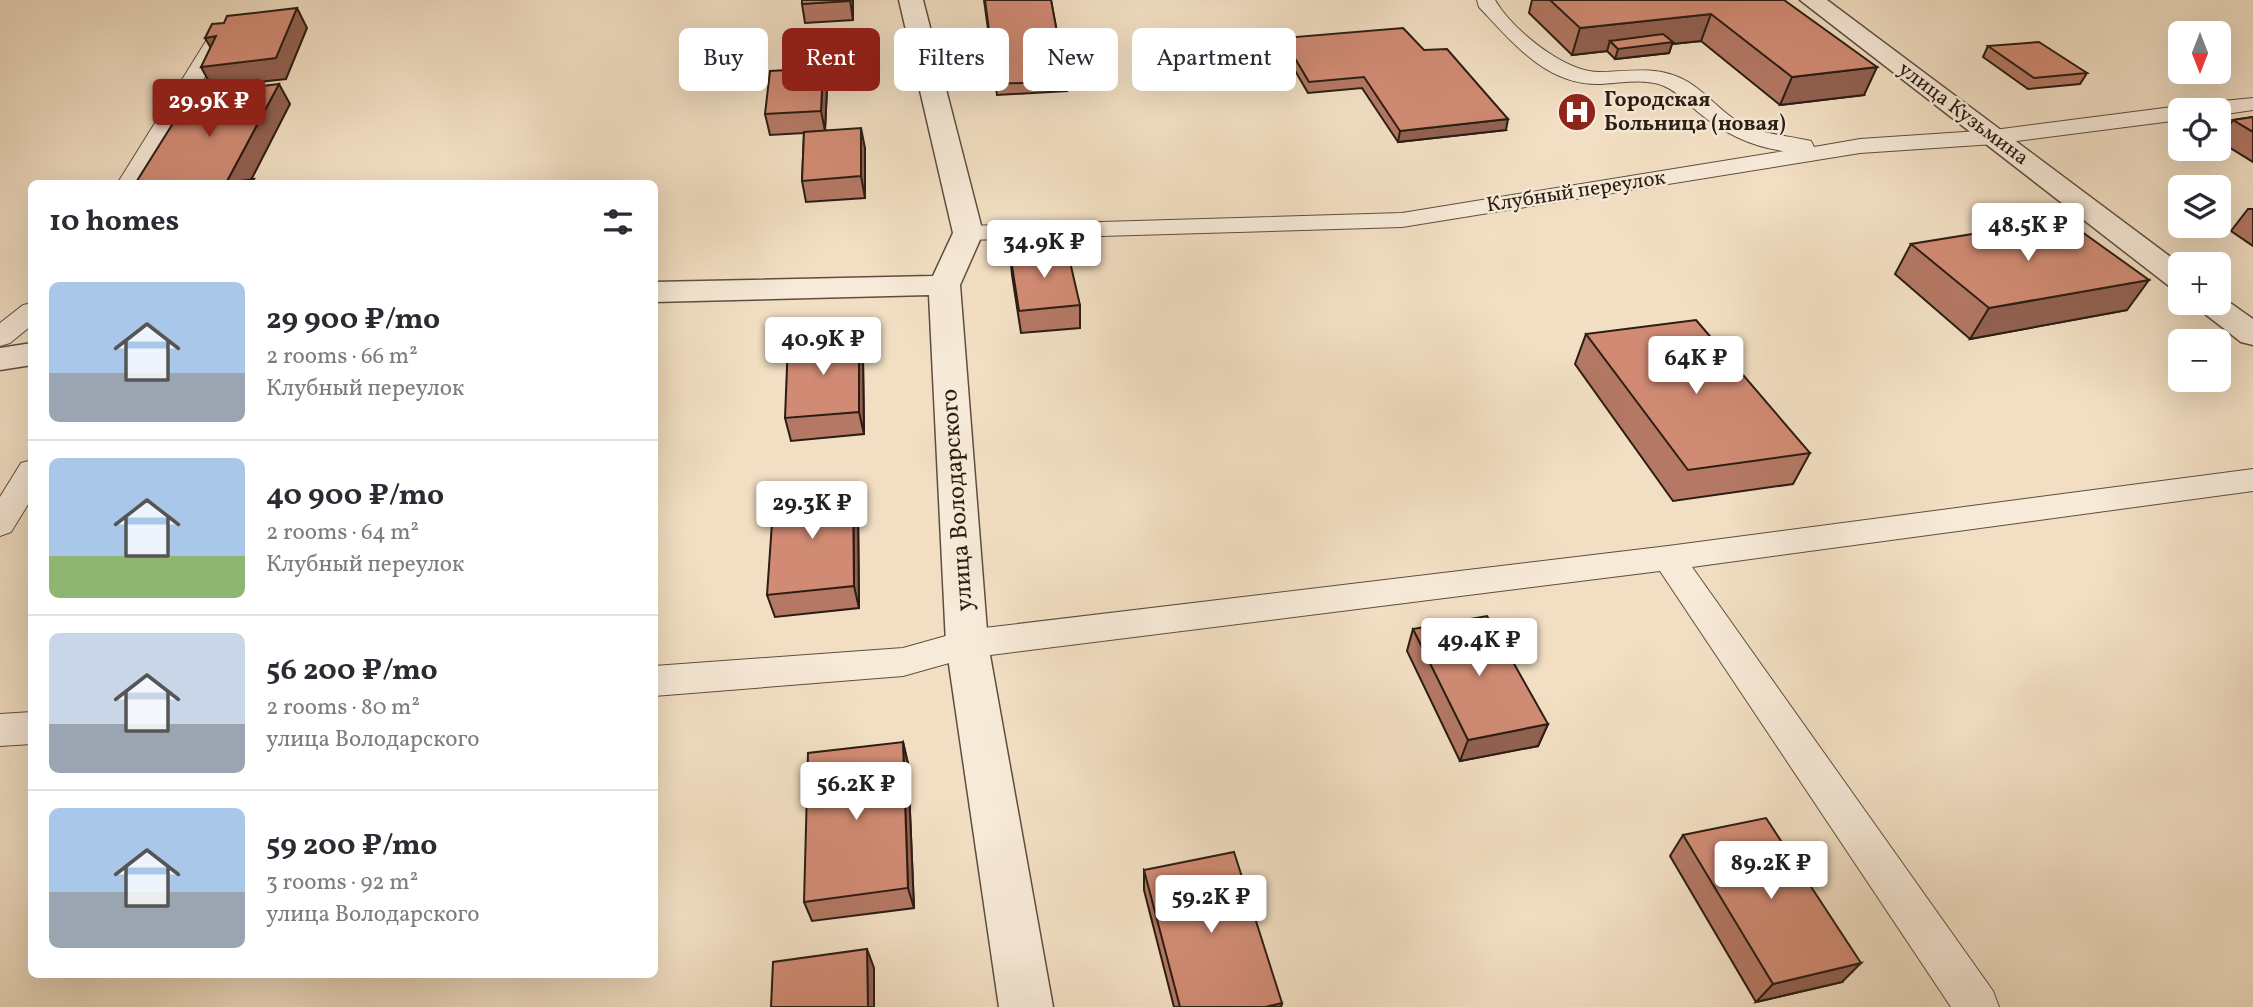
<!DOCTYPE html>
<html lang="en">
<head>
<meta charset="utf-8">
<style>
	body { margin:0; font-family:Vollkorn,serif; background:#f7f7f7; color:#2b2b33; height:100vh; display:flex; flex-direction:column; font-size:26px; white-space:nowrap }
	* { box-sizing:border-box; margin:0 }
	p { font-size:23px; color:#7c7c81 }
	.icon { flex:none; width:38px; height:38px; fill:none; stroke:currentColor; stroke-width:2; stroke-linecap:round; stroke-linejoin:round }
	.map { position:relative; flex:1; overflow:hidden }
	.details { position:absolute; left:28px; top:180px; width:630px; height:798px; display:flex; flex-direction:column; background:#fff; border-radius:10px; box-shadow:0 7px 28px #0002 }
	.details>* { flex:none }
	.top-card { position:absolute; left:679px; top:28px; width:665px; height:63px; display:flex; gap:14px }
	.needle { width:46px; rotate:180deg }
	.controls { position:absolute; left:2168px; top:21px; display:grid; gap:14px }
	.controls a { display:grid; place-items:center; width:63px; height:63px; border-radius:10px; background:#fff; box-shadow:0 7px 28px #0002; font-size:35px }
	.price { position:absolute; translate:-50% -60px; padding:0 16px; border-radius:7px; background:#fff; color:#222; font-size:23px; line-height:46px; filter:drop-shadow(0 2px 4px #0008) }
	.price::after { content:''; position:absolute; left:50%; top:42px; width:21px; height:16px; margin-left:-10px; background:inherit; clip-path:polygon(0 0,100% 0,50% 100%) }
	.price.current { background:#8f2418; color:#fff }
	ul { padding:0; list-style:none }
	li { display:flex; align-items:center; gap:21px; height:175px; padding:0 21px }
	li+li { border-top:2px solid #e1e1e2 }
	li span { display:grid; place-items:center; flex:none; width:196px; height:140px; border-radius:10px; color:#555 }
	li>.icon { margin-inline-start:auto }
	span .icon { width:84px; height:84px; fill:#fffc; stroke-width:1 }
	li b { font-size:30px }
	h2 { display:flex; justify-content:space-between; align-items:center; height:84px; padding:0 21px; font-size:30px }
	.chip { padding:0 24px; border-radius:10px; background:#fff; box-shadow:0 7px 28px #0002; font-size:24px; line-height:63px }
	.chip.current { background:#8f2418; color:#fff }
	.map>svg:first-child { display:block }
</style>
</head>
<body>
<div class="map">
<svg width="2253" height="1007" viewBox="0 0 2253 1007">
	<rect width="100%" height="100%" fill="#f2dfc3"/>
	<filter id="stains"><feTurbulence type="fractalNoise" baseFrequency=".00286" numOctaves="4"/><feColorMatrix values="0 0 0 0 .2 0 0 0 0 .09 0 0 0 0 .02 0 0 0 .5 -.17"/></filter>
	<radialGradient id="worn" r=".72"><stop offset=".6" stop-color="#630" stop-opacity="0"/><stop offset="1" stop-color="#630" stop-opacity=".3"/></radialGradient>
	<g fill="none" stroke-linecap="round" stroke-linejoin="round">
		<g stroke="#5d4e3f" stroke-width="2">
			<path id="lane" d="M 1477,0 L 1495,0 C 1512,29 1563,71 1598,72 C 1626,72 1651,66 1678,77 C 1700,86 1715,106 1734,119 C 1761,136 1782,134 1811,141 L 1814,147 L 1860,139 L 1994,130 L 2180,106 L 2189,110 L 2180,110 L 2180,120 L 1994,144 L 1860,153 L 1402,227 L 968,240 L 959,238 L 956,233 L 959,228 L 968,226 L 1402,213 L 1784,151 C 1752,147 1723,133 1698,112 C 1687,103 1678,92 1664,86 C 1644,78 1622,83 1601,84 C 1547,86 1513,43 1479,7 Z
				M 221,27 L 228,29 L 231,33 L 141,184 L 117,184 L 211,33 L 214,29 Z
				M 2253,98 L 2253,110 L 2219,115 L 2219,110 L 2192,110 L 2195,105 L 2203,103 Z
				M 32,303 L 32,325 L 10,343 L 0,346 L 0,323 L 23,305 Z
				M 32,460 L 32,498 L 11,532 L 0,536 L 0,497 L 21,463 Z
				M 2253,469 L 2253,491 L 1692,567 L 1993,991 L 1999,1007 L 1951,1007 L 1660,571 L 967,658 L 903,676 L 654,696 L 654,666 L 903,648 L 967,630 L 1668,546 Z
				M 32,712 L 32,744 L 0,746 L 0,714 Z"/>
		</g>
		<g stroke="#5d4e3f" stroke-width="3">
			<path id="street" d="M 899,0 L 923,0 L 983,233 L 960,285 L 988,644 L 1053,1007 L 999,1007 L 946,644 L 929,295 L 654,302 L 654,282 L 933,276 L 953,233 Z
				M 1800,0 L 1827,0 L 2180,264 L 2180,288 L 2169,286 Z
				M 2219,295 L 2253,319 L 2253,345 L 2241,342 L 2200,310 L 2195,303 L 2219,303 Z
				M 32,343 L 32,365 L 0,370 L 0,348 Z"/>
		</g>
		<use href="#lane" fill="#f7ead8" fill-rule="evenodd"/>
		<use href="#street" fill="#f7ead8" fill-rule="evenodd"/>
	</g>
	<path fill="#b47864" stroke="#2b1d13" stroke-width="2" d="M 853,0 L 853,20 L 805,23 L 802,4 Z
		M 984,0 L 1051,0 L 1066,81 L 1067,91 L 997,95 Z
		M 1532,0 L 1784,0 L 1864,95 L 1780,105 L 1701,41 L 1672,44 L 1669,53 L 1615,59 L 1607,51 L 1572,55 L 1529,13 Z
		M 1283,38 L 1424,50 L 1506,130 L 1398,142 L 1362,88 L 1308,93 L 1282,48 Z
		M 1988,46 L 2087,73 L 2080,84 L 2028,89 L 1983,57 Z
		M 823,68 L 827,88 L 825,130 L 865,148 L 865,198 L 806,202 L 802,181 L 804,133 L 770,135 L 765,114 Z
		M 2253,117 L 2253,162 L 2219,141 L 2233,120 Z
		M 2248,209 L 2253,209 L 2253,246 L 2231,231 Z
		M 1911,244 L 2127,310 L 1970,339 L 1895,274 Z
		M 1010,253 L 1080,305 L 1080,328 L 1021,333 L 1012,275 Z
		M 1586,334 L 1810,453 L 1793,484 L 1673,501 L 1575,364 Z
		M 859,336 L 863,358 L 864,434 L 791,441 L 785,418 Z
		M 858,510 L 859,608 L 775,617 L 767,595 Z
		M 1413,629 L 1548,724 L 1538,746 L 1460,761 L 1407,651 Z
		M 903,742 L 908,764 L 914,908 L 812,921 L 804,902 Z
		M 1683,835 L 1842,982 L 1756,1002 L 1670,856 Z
		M 1144,870 L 1282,1003 L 1281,1007 L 1174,1007 L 1144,890 Z"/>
	<path fill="#926151" stroke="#2b1d13" stroke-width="2" d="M 850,0 L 853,0 L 853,20 Z
		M 297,8 L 307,28 L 286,79 L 212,87 L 201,67 Z
		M 1711,14 L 1701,41 L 1672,44 L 1669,53 L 1615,59 L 1618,49 L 1610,41 L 1607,51 L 1572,55 L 1580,28 Z
		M 216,36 L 216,57 L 205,38 Z
		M 1877,67 L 1864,95 L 1780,105 L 1792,77 Z
		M 823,68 L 827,88 L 825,131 L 821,111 Z
		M 279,84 L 290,104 L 249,184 L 226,183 Z
		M 1508,119 L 1506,130 L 1398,142 L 1400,131 Z
		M 861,128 L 865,148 L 865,198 L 861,176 Z
		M 2149,280 L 2127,310 L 1970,339 L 1989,308 Z
		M 859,336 L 863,358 L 864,434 L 859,412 Z
		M 853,487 L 858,510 L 859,608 L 854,586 Z
		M 1548,724 L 1538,746 L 1460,761 L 1468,740 Z
		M 903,742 L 908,764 L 914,908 L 908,888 Z
		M 867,949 L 874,968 L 874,1007 L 868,1007 Z
		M 1861,963 L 1842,982 L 1756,1002 L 1773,984 Z
		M 1282,1003 L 1281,1007 L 1265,1007 Z"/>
	<path fill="#d18b74" stroke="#2b1d13" stroke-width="2" d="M 802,0 L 850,0 L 850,1 L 802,4 Z
		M 985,0 L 1051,0 L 1066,81 L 996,84 Z
		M 1550,0 L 1784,0 L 1877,67 L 1792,77 L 1711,14 L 1580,28 Z
		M 297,8 L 276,58 L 201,67 L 216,36 L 205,38 L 212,24 L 224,23 L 227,16 Z
		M 1403,28 L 1424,50 L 1447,49 L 1508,119 L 1400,131 L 1364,77 L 1309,82 L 1283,38 Z
		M 1663,34 L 1673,42 L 1618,49 L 1610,41 Z
		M 2039,42 L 2087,73 L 2034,78 L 1988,46 Z
		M 823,68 L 821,111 L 765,114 L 770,71 Z
		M 279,84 L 226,183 L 254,179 L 251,184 L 135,184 L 182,109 L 203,107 L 212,92 Z
		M 2253,117 L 2253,132 L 2233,120 Z
		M 861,128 L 861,176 L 802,181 L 804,132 Z
		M 2064,219 L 2149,280 L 1989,308 L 1911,244 Z
		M 1067,249 L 1080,305 L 1019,311 L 1010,253 Z
		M 1696,320 L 1810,453 L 1688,470 L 1586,334 Z
		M 859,336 L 859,412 L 785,418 L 788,342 Z
		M 853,487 L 854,586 L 767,595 L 774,494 Z
		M 1487,616 L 1548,724 L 1468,740 L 1413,629 Z
		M 903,742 L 908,888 L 804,902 L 808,753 Z
		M 1766,818 L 1861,963 L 1773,984 L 1683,835 Z
		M 1234,852 L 1282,1003 L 1265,1007 L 1180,1007 L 1144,870 Z
		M 867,949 L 868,1007 L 771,1007 L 773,962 Z"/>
	<defs>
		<g id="hospital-disc" transform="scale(2.0125)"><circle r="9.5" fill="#8f2418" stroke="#f7ead8"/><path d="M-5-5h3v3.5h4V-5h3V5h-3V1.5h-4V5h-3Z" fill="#fff"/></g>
	</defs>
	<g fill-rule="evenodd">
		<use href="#hospital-disc" x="1577" y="112"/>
	</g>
	<g text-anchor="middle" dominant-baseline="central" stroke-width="5" stroke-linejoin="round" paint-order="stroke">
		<g font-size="21" font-weight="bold" fill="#2b1d13" stroke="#f7ead8" text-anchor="start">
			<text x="1604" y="100">Городская<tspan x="1604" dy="24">Больница (новая)</tspan></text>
		</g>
		<g font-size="21" fill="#2b1d13" stroke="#f7ead8">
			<text transform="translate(1963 114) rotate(37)">улица Кузьмина</text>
			<text transform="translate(1576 192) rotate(-9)">Клубный переулок</text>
		</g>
		<g font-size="24" fill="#2b1d13" stroke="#f7ead8">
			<text transform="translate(958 500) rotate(-94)">улица Володарского</text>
		</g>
	</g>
	<rect width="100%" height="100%" filter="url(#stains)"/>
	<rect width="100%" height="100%" fill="url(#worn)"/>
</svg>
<div class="controls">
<a><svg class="needle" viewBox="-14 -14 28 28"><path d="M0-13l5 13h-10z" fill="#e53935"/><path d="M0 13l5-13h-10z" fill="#7c7c81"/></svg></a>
<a><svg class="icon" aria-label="locate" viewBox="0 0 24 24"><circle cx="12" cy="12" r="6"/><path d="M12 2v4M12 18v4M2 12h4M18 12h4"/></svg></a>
<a><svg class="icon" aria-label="layers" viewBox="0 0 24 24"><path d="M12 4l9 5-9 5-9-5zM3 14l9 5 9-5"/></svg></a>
<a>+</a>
<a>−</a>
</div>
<b class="price current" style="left:209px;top:139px">29.9K ₽</b>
<b class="price" style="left:2028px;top:263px">48.5K ₽</b>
<b class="price" style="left:1044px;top:280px">34.9K ₽</b>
<b class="price" style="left:823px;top:377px">40.9K ₽</b>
<b class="price" style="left:1696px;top:396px">64K ₽</b>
<b class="price" style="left:812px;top:541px">29.3K ₽</b>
<b class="price" style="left:1479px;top:678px">49.4K ₽</b>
<b class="price" style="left:856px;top:822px">56.2K ₽</b>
<b class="price" style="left:1771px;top:901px">89.2K ₽</b>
<b class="price" style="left:1211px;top:935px">59.2K ₽</b>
<div class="top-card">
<a class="chip">Buy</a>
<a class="chip current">Rent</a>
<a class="chip">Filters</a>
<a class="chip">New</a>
<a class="chip">Apartment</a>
</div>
<section class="details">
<h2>10 homes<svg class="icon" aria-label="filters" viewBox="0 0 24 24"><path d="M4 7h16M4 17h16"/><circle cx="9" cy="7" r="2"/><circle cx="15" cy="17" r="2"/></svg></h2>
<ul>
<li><span style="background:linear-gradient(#a9c7e8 65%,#9aa5b1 0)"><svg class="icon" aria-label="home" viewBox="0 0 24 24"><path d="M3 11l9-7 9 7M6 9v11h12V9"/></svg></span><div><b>29 900 ₽/mo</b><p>2 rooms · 66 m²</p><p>Клубный переулок</p></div></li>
<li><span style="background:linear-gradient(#a9c7e8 70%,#8fb573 0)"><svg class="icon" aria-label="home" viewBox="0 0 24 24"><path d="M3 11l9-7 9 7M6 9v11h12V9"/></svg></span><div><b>40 900 ₽/mo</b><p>2 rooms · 64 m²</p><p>Клубный переулок</p></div></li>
<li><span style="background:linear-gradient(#c9d6e8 65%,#9aa5b1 0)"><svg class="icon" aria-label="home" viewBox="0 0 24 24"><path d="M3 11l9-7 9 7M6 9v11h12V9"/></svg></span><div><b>56 200 ₽/mo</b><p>2 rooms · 80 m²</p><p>улица Володарского</p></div></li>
<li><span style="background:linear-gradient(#a9c7e8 60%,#9aa5b1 0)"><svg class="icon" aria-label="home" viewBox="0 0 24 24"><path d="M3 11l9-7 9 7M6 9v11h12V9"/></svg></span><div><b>59 200 ₽/mo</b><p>3 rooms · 92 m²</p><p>улица Володарского</p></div></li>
</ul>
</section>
</div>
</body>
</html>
